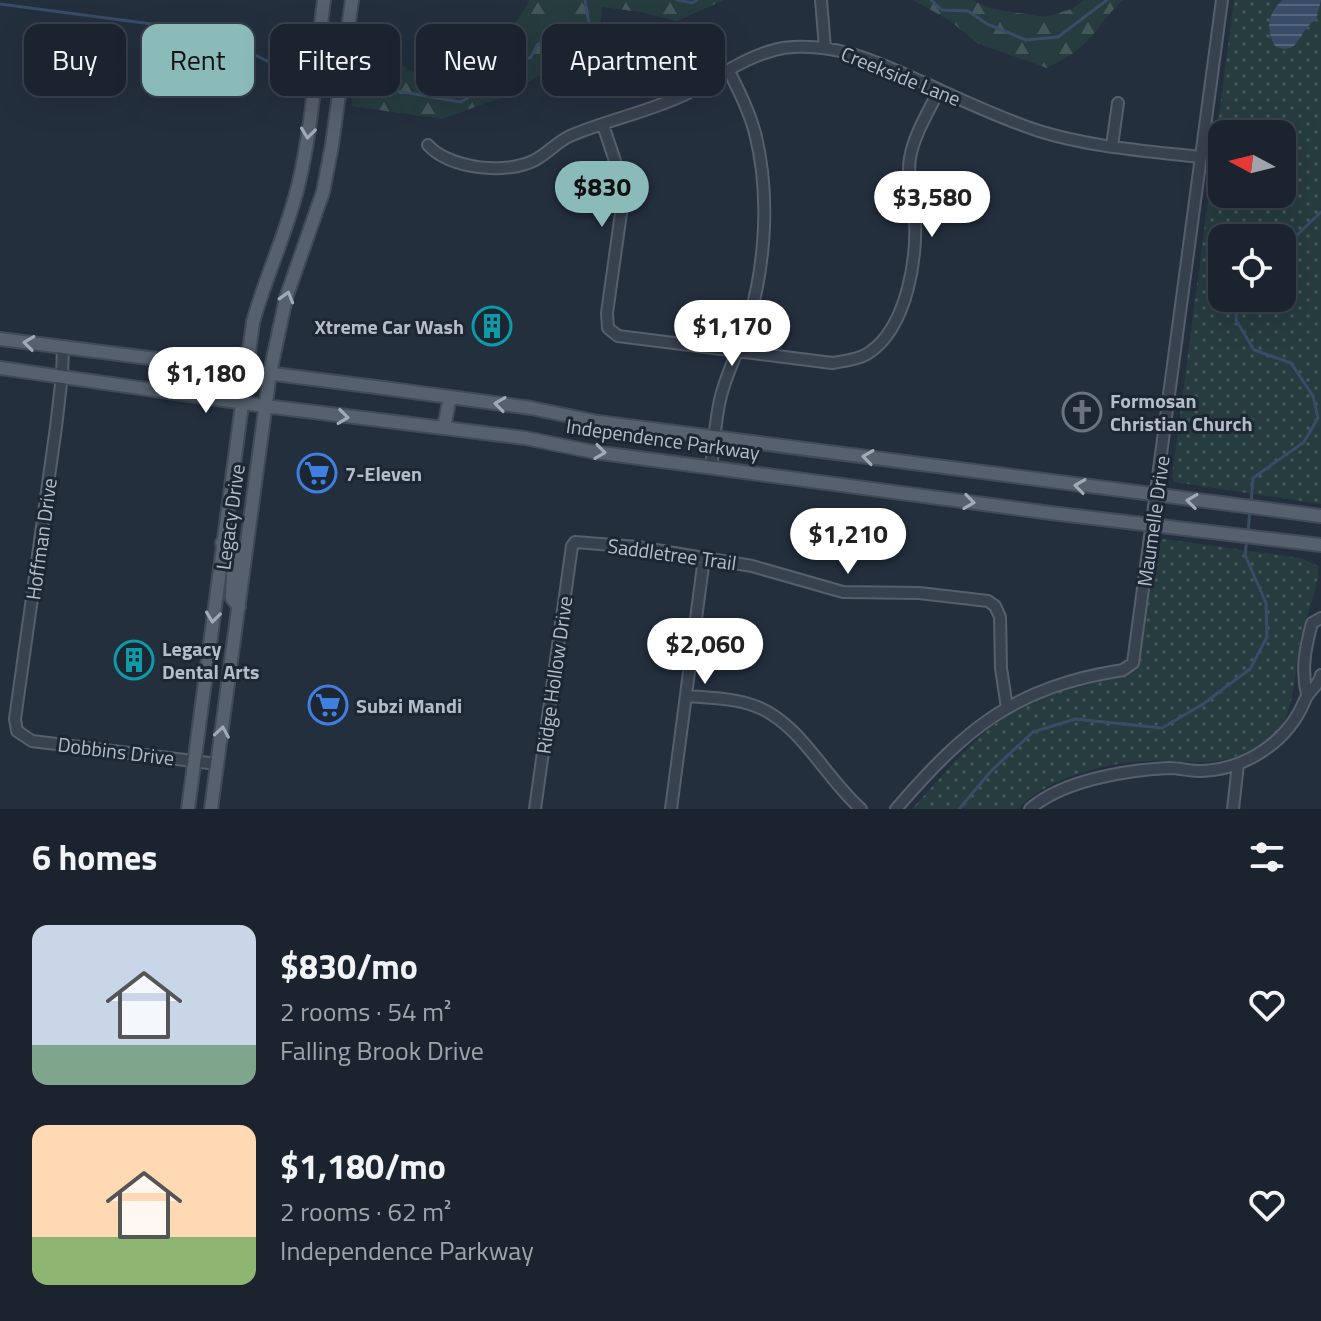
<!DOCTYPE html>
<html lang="en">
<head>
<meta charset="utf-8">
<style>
	body { margin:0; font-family:"Titillium Web",sans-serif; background:#282f3a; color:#f1f3f6; height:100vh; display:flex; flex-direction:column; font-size:30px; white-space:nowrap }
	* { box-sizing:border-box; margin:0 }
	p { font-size:26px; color:#a0a4aa }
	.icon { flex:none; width:44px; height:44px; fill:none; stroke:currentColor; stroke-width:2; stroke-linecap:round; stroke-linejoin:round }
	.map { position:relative; height:809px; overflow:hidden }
	.drawer { display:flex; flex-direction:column; background:#1b232e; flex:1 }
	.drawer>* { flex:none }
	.banner { position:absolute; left:24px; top:24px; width:800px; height:72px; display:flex; gap:16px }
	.needle { width:52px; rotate:277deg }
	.tools { position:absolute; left:1208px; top:120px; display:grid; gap:16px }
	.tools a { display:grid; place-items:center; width:88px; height:88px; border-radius:16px; background:#1b232e; box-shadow:0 8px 32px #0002,0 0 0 2px #39404a; font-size:40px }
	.price { position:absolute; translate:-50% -68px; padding:0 18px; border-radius:28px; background:#fff; color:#222; font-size:26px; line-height:52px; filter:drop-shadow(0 2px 4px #0008) }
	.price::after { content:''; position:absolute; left:50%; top:48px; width:24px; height:18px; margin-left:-12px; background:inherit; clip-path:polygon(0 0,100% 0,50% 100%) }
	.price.active { background:#8bbbb9; color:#111 }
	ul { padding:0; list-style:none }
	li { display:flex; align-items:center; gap:24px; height:200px; padding:0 32px }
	li span { display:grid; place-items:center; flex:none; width:224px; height:160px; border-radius:16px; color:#555 }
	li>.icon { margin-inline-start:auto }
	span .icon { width:96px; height:96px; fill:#fffc; stroke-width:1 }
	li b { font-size:34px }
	h2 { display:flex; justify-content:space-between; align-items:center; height:96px; padding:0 32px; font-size:34px }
	.pill { padding:0 28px; border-radius:16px; background:#1b232e; box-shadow:0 8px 32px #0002,0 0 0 2px #39404a; font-size:28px; line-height:72px }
	.pill.active { background:#8bbbb9; color:#111 }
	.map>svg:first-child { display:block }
</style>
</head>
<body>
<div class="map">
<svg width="1321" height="809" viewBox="0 0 1321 809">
	<defs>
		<pattern id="green-dots" width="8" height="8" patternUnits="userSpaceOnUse" patternTransform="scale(2)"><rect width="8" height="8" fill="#263c3f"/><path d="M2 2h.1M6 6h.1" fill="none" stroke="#435659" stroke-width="1.8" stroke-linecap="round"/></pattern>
		<pattern id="forest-firs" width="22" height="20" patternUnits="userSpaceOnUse" patternTransform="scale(2)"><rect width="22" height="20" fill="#263c3f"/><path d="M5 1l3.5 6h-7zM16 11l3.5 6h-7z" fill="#435659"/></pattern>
		<pattern id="water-rules" width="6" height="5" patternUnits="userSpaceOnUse" patternTransform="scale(2)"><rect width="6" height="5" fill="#394c67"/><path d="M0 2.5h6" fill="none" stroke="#53647b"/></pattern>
	</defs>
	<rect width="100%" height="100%" fill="#242f3e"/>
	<path fill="url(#green-dots)" fill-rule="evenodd" d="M 1234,0 L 1321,0 L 1321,504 L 1174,482 L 1172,477 ZM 1222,134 L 1282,134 L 1282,194 L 1222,194 ZM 1222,238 L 1282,238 L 1282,298 L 1222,298 Z
		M 1164,539 L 1300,558 L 1318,566 C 1321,583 1304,621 1300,641 C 1295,666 1296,695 1285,719 C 1272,744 1235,761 1208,762 C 1187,763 1167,760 1147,761 C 1109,762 1043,779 1018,809 L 912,809 C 949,769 986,720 1037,699 C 1070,686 1106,685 1137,668 L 1157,542 Z"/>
	<path fill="url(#forest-firs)" d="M 530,0 L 724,0 L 677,21 L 640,12 L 602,7 L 600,34 L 594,44 L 500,98 L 442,119 L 351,106 L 363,22 L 408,70 L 435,77 L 495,54 Z
		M 913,0 L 972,0 L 993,9 L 1044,17 L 1072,9 L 1084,0 L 1124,0 C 1114,5 1096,33 1085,43 C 1075,54 1060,61 1047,68 L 977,43 L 949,20 Z"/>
	<path fill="url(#water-rules)" d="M 1283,0 L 1321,0 L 1316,20 C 1298,29 1300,58 1275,46 C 1265,29 1268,12 1283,0 Z"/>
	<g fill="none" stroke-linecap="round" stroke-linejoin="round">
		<path stroke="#394c67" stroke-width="3" d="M 677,0 L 692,3 L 697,0
			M 931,0 L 942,10 L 968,11 L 987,24 L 1026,40 L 1058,37 L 1107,0
			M 0,4 L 182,28 L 230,42 L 267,61 L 301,73
			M 355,84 L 461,102 L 480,90 L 498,72 L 531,57 L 537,45 L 559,37 L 591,35 L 585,0
			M 1282,263 L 1287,259 L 1297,235 L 1321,212
			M 1237,298 L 1236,320 L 1254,350 L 1291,363 L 1313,396 L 1318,418 L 1304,442 L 1253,478 L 1251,503
			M 1248,531 L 1250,510
			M 959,809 L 992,770 L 1033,732 L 1075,719 L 1162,728 L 1203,704 L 1250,669 L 1267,637 L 1266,603 L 1245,555 L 1247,538"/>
		<g stroke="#565f6c" stroke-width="14">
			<path id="minor" d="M 821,0 L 825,48
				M 603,125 L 615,161 L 621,213 L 607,313 L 608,328 L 618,336 L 832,363 C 843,361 857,360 867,354 C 909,328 919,251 914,207 C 912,191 907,175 910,158 C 914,134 929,111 939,90
				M 428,145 C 449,169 507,175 535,160 C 548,153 557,142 570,136 C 607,120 648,112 684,95 C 716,79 748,54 783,48 C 834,41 877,62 922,82 C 960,99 999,118 1039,131 C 1090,147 1147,151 1200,157
				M 1112,146 L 1118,103
				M 63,347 L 62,375 L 56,427 L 15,719 L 17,731 L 32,741 L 217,764
				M 711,467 C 714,445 715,422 720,400 C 726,372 741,347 749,320 C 766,261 770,192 755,133 C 749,111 739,91 729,71
				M 1307,695 C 1301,669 1305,649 1312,623 L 1321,618
				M 687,696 C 709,698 734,698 755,706 C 800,722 825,778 861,809
				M 535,809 L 572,546 L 575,542 L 638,547 L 752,566 L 843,592 L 919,593 L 988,601 L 995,606 L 1000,617 L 1001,668 L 1007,708
				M 671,809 L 704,558
				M 896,809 C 966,728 1014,687 1123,670 L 1133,663 L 1222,0
				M 1030,809 C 1063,780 1127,770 1169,768 C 1179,768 1189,771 1200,771 C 1245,770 1288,742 1305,700 C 1309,690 1319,686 1321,675
				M 1233,809 L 1238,764"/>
		</g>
		<g stroke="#414a57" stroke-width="16">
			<path id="major" d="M 0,339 L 376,387 L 531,408 L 598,422 L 1321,516
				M 0,368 L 265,406 L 525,438 L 594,452 L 1051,513 L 1321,545
				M 444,427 L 450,397
				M 222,543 L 234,555 L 232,598 L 239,607
				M 188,809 L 253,322 C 266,275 288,230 299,182 C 313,123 316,61 324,0
				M 211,809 L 270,373 L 286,298 L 323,192 L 332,145 L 352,0"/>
		</g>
		<use href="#minor" stroke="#38414e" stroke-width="10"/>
		<use href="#major" stroke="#56606e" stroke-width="12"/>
	</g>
	<defs><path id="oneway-chevron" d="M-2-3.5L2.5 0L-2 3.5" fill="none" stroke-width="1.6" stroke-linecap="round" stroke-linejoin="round" transform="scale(2)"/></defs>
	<g stroke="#a1aab7">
		<use href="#oneway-chevron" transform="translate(308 133) rotate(97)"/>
		<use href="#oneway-chevron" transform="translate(287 297) rotate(-74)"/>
		<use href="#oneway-chevron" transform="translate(29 343) rotate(-173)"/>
		<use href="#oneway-chevron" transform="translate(500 404) rotate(-172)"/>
		<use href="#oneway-chevron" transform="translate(343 417) rotate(7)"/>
		<use href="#oneway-chevron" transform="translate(600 452) rotate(8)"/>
		<use href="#oneway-chevron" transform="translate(868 457) rotate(-172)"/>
		<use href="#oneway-chevron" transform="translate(1080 486) rotate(-172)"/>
		<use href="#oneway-chevron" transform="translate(1192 501) rotate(-173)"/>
		<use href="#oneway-chevron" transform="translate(969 502) rotate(8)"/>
		<use href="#oneway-chevron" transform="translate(213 617) rotate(97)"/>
		<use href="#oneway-chevron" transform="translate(222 732) rotate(-81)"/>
	</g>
	<defs>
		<g id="building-ring" transform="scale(2)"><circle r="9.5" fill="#1d2633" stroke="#0f9aa8" stroke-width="1.5"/><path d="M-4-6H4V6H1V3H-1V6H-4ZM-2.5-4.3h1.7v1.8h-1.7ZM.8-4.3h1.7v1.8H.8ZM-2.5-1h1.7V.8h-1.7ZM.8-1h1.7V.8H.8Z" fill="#0f9aa8"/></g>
		<g id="church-ring" transform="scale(2)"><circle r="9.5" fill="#1d2633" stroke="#6b7280" stroke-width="1.5"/><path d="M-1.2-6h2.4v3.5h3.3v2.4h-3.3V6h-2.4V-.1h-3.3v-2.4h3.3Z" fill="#6b7280"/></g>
		<g id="supermarket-ring" transform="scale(2)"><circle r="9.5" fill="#1d2633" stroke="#3f7fe0" stroke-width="1.5"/><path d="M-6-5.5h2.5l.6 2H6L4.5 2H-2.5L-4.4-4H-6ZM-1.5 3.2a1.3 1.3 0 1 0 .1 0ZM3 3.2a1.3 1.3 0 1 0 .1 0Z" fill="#3f7fe0"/></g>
	</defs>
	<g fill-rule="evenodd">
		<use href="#building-ring" x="492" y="326"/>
		<use href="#church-ring" x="1082" y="412"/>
		<use href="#supermarket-ring" x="317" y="473"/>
		<use href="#building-ring" x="134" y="660"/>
		<use href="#supermarket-ring" x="328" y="705"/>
	</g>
	<g text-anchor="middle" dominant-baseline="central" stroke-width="6" stroke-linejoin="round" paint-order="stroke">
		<g font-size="20" fill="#b4bcc9" stroke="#1d2633">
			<text transform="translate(901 76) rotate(22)">Creekside Lane</text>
			<text transform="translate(663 439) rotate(8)">Independence Parkway</text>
			<text transform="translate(230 517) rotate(-82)">Legacy Drive</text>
			<text transform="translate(1153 521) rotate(-82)">Maumelle Drive</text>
			<text transform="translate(41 539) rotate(-82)">Hoffman Drive</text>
			<text transform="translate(672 554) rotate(8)">Saddletree Trail</text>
			<text transform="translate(554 675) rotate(-82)">Ridge Hollow Drive</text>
			<text transform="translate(116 751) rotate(7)">Dobbins Drive</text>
		</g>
		<g font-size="20" font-weight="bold" fill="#b4bcc9" stroke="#1d2633" text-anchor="start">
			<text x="464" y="326" text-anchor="end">Xtreme Car Wash</text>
			<text x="1110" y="400">Formosan<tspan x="1110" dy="23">Christian Church</tspan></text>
			<text x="345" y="473">7-Eleven</text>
			<text x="162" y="648">Legacy<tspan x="162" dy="23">Dental Arts</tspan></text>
			<text x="356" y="705">Subzi Mandi</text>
		</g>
	</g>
</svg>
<div class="tools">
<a><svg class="needle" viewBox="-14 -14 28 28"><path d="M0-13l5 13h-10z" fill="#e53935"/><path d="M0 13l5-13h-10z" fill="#a0a4aa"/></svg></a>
<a><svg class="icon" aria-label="locate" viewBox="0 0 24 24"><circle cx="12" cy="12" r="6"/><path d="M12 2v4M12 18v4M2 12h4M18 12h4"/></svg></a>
</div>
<b class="price active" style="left:602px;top:229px">$830</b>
<b class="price" style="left:932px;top:239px">$3,580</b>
<b class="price" style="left:732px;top:368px">$1,170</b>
<b class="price" style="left:206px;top:415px">$1,180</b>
<b class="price" style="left:848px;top:576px">$1,210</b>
<b class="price" style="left:705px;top:686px">$2,060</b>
<div class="banner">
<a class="pill">Buy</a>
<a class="pill active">Rent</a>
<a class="pill">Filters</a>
<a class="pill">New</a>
<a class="pill">Apartment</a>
</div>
</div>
<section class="drawer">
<h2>6 homes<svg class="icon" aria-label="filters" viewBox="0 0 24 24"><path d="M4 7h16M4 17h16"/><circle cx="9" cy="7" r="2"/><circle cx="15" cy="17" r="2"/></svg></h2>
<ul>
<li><span style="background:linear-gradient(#c9d6e8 75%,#7fa58c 0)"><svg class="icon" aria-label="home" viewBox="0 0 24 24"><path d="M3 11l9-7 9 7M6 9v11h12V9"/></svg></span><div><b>$830/mo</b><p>2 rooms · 54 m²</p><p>Falling Brook Drive</p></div><svg class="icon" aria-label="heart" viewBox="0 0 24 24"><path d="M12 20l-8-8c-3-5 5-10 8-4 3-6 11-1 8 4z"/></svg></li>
<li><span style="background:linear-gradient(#ffd9b3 70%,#8fb573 0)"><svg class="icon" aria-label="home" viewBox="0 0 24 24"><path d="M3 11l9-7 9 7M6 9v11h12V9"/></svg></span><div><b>$1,180/mo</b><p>2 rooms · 62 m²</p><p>Independence Parkway</p></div><svg class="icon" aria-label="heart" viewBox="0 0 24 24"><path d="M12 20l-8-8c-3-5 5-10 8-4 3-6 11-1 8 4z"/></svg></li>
</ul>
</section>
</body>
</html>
